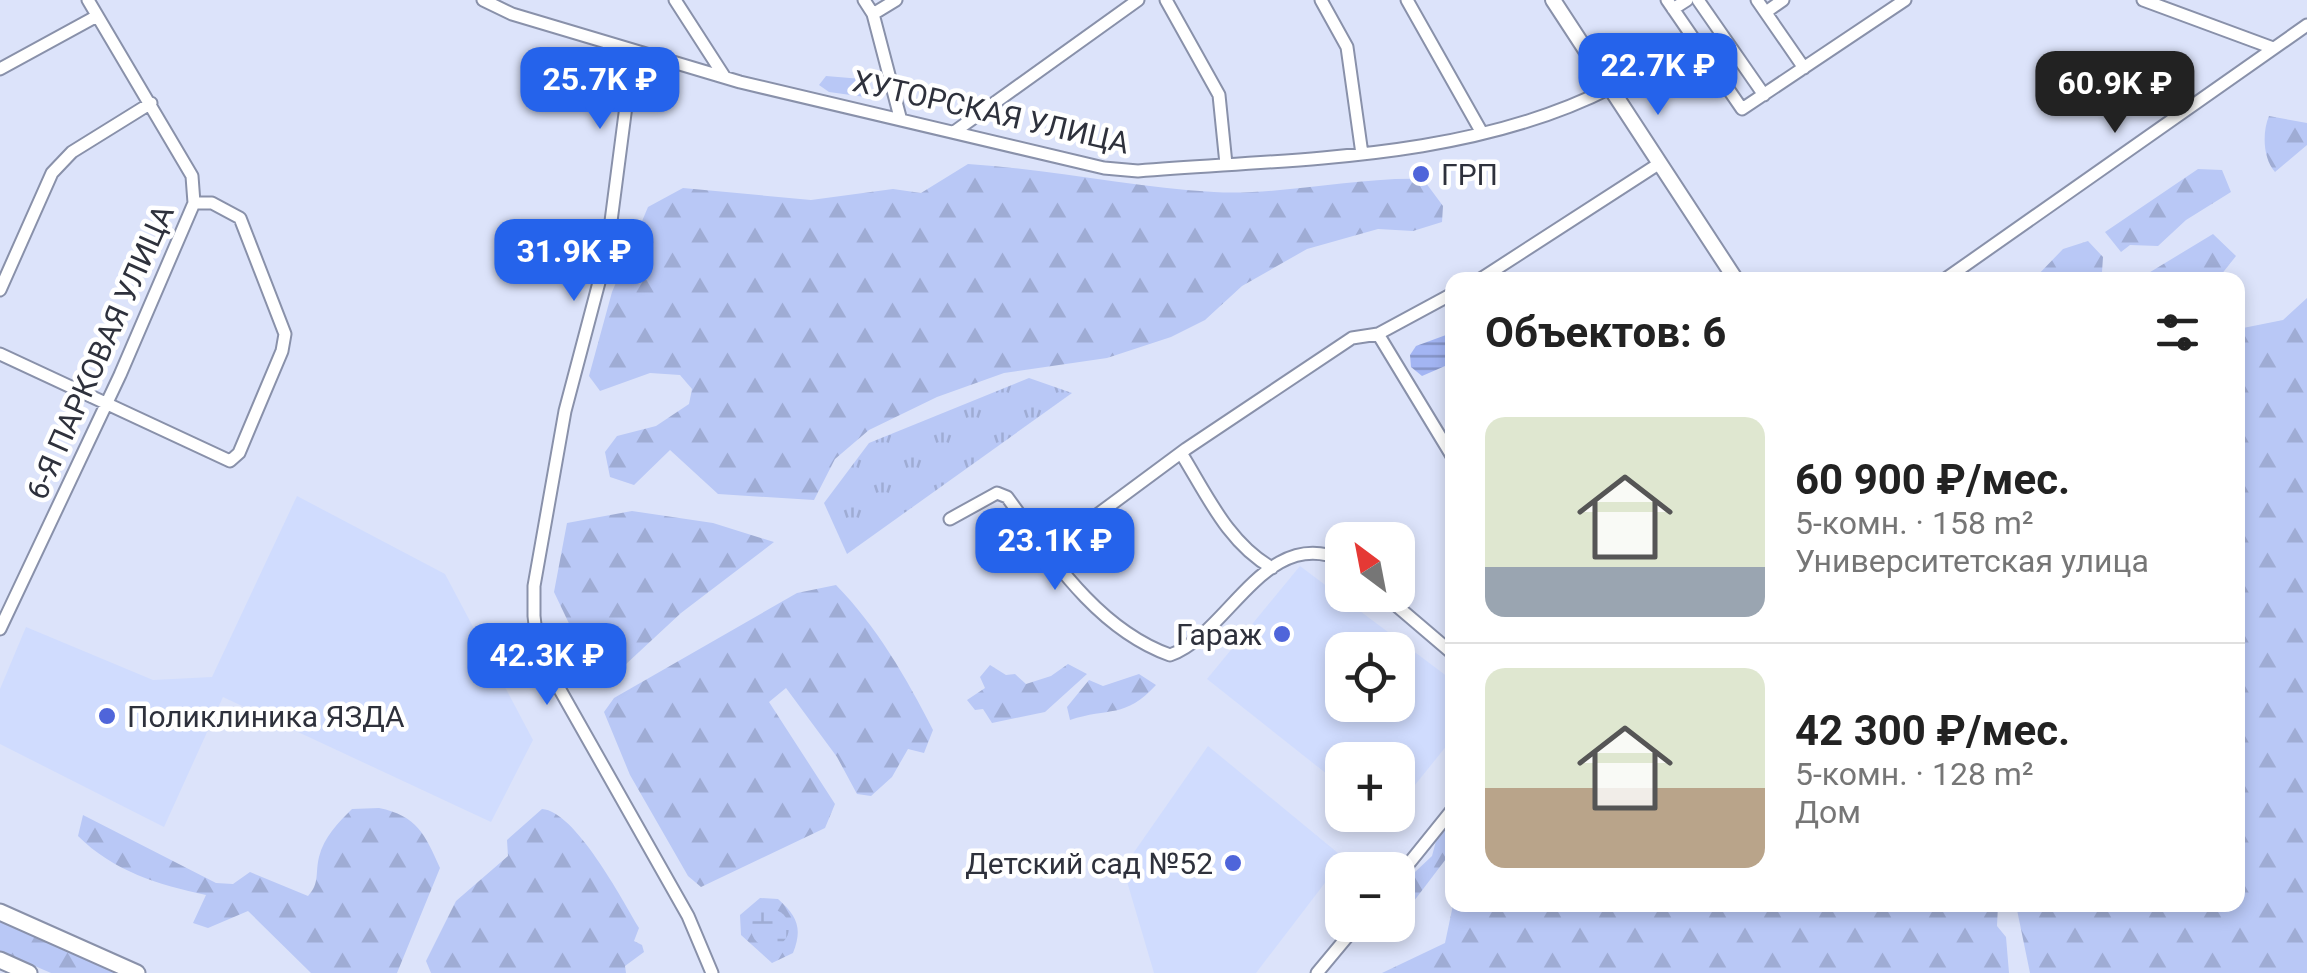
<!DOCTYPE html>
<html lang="ru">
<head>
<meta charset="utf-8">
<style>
	body { margin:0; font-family:Roboto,sans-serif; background:#f2f2f2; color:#222; height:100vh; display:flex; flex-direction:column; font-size:38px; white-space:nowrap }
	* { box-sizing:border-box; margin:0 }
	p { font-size:32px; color:#767676 }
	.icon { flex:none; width:55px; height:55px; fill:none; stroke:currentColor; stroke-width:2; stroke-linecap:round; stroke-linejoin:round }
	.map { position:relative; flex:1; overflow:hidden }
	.drawer { position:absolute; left:1445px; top:272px; width:800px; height:640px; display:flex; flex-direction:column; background:#fff; border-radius:20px; box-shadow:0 5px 15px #0003 }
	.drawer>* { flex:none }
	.needle { width:65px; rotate:328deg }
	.tools { position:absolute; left:1325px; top:522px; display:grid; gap:20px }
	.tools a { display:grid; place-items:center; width:90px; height:90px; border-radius:20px; background:#fff; box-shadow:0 5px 15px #0003; font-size:50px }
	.price { position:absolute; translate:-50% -85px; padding:0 22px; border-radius:20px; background:#2563eb; color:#fff; font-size:32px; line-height:65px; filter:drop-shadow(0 2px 5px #0008) }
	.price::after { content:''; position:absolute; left:50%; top:60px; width:30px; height:22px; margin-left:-15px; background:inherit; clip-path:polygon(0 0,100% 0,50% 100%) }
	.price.on { background:#222; color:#fff }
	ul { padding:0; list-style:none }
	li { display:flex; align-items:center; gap:30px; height:250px; padding:0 40px }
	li+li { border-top:2px solid #e0e0e0 }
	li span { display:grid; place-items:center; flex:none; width:280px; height:200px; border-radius:20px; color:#555 }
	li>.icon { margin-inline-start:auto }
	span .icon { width:120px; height:120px; fill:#fffc; stroke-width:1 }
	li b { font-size:42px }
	h2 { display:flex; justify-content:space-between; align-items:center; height:120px; padding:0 40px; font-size:42px }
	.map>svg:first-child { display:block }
</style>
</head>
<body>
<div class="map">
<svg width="2307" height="973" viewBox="0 0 2307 973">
	<defs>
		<pattern id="grass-tufts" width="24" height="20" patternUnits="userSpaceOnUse" patternTransform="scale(2.5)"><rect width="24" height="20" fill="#b9c8f6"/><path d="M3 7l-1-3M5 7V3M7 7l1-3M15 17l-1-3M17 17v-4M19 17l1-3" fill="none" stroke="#9facd4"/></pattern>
		<pattern id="forest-firs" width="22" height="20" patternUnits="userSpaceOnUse" patternTransform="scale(2.5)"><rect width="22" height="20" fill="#b9c8f6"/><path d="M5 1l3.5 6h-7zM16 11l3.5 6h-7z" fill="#9facd4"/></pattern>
		<pattern id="wetland-marsh" width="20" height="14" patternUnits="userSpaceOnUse" patternTransform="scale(2.5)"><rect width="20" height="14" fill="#b9c8f6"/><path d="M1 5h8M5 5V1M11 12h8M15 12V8" fill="none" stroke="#9facd4"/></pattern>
		<pattern id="water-rules" width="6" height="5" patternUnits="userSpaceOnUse" patternTransform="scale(2.5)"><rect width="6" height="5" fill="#a3b5f3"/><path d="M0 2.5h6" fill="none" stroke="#8594c6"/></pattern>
	</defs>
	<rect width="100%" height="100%" fill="#dce3fa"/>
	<path fill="#d0dcfe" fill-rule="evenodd" d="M 297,496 L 445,574 L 533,740 L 491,822 L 223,697 L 164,827 L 0,744 L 0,689 L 26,627 L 153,680 L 212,677 Z
		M 1300,566 L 1452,680 L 1452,739 L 1398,806 L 1398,760 L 1342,760 L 1342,786 L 1207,679 ZM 1398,650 L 1398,705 L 1342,705 L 1342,650 Z
		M 1208,746 L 1344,858 L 1256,973 L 1154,973 L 1123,868 Z"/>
	<path fill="url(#grass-tufts)" d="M 1029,378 L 1072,393 L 847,554 L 824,503 L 869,443 Z"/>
	<path fill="url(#forest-firs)" d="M 826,76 L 862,79 L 869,90 L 865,97 L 829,92 L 819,85 Z
		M 2269,116 L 2307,123 L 2307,145 L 2275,172 C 2263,159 2262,132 2269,116 Z
		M 968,164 C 1051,169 1132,187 1214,192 C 1279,196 1354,177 1423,179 L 1443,206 L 1442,222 L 1413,231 L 1378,229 L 1307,249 L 1242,286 L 1205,320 L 1171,337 L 1107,358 L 1004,373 L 937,397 L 869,430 L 835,459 L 814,500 L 718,494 L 670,450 L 634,485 L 610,477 L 605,452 L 617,436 L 656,426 L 689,404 L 692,389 L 680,375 L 650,373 L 600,391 L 589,376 L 612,292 L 648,207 L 683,188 L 811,200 L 893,189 L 921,193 Z
		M 2198,169 L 2222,170 L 2231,192 L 2186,220 L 2158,246 L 2130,245 L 2121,252 L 2105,232 Z
		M 2213,234 L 2236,256 L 2217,280 L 2137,280 Z
		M 2088,241 L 2103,257 L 2102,272 L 2090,280 L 2033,280 L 2063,249 Z
		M 2307,298 L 2307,973 L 2030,973 L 2016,905 L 2238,905 L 2238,329 L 2283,320 Z
		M 632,511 L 713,523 L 774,542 L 681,613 L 625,665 L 594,676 L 554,592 L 567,523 Z
		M 836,585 C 877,627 906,677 933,730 L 924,753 L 908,749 L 892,777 L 871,796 L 857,794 L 837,757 L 786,688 L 769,702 L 835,804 L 825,828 L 701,887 L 688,876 L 630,775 L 604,712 L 614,698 L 797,593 Z
		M 1068,664 L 1087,674 L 1045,712 L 992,723 L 983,709 L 975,710 L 967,700 L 985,688 L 980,677 L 990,665 L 1006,675 L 1015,674 L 1026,684 L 1051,676 Z
		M 1139,674 L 1156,685 C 1125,719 1109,707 1070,720 L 1067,707 L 1089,680 L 1103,686 Z
		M 379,808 C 417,816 425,834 440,868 L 397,973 L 311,973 L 248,911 L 208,928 L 193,923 L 206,895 C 159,885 113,871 78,836 L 83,815 L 216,883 L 233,884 L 250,872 L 308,896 C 320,883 315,873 319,857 C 324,837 338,823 352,809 Z
		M 542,809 C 575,811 622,899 639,928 L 634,941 L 642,945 L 644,952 L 625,966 L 626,973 L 431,973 L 426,961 L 456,901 L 508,856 L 507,840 Z
		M 1452,822 L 1452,851 L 1398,922 L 1398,888 L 1432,856 L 1436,841 Z
		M 760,898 L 778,899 C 797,916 803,928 793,953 L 772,963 L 741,935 L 740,915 Z
		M 1453,905 L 1998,905 L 1997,926 L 2006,937 L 2009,973 L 1382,973 L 1445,943 Z
		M 0,918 L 123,973 L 51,973 L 0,951 Z"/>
	<path fill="url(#wetland-marsh)" d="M751 928a19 19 0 1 1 38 0a19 19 0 1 1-38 0Z"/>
	<path fill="url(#water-rules)" d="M 1446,335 L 1452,341 L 1452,363 L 1422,376 L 1411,367 L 1410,355 L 1416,346 Z"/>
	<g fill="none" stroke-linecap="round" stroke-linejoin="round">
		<g stroke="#8991aa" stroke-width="15">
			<path id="minor" d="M 483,0 L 512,14 L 740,82 L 1104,168 L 1138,171 C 1296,158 1467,161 1612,87
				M 675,0 L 724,76
				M 864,0 L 873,14 L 900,117
				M 1166,0 L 1219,95 L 1226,164
				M 1321,0 L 1347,47 L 1362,154
				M 1407,0 L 1482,133
				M 1667,0 L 1742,109 L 1905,0
				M 1698,0 L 1764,95
				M 1757,0 L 1804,68
				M 2143,0 L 2273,48
				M 1673,9 L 1687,0
				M 1766,12 L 1783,0
				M 873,14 L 896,0
				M 633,52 L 607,252 L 565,411 L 534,586 L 534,616 L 537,642 L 559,688 L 688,916 L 712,973
				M 0,69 L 97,16
				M 954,132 L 1138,0
				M 1479,280 L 1660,163
				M 1944,280 L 2307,25
				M 0,290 L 52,173 L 72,152 L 151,103
				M 1378,334 L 1452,456
				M 0,354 L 230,461 L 239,453 L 282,351 L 285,334 L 240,218 L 212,203 L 194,203
				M 1181,453 C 1207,495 1228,543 1272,568
				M 950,519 L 997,493 L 1007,497 C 1051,557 1097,629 1170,655 C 1228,635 1265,525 1342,560
				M 1047,552 L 1186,449 L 1352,338 L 1378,334 L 1452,294
				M 1384,595 L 1452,653
				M 0,629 L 120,375 L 194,203 L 192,176 L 88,0
				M 1398,877 L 1452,810
				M 1317,973 L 1357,925"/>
		</g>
		<g stroke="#8991aa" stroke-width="18">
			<path id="tertiary" d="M 1553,0 L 1736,280"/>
		</g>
		<g stroke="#8991aa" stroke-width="19">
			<path id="secondary" d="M 0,912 L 137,973
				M 0,960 L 29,973"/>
		</g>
		<use href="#minor" stroke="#fff" stroke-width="11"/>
		<use href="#tertiary" stroke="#fff" stroke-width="14"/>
		<use href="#secondary" stroke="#fff" stroke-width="15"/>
	</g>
	<g fill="#4f65da" stroke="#fff" stroke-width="4">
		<circle cx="1421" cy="174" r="10"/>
		<circle cx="1282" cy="634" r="10"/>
		<circle cx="107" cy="716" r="10"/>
		<circle cx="1233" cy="863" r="10"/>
	</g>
	<g text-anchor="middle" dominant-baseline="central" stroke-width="9" stroke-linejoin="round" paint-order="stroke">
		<g font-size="30" fill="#2e313c" stroke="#fff">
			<text transform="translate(991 112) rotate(13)">ХУТОРСКАЯ УЛИЦА</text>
			<text transform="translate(100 352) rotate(-66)">6-Я ПАРКОВАЯ УЛИЦА</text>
		</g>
		<g font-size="30" fill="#2e313c" stroke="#fff" text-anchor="start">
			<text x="1441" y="174">ГРП</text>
			<text x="1262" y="634" text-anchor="end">Гараж</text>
			<text x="127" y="716">Поликлиника ЯЗДА</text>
			<text x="1213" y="863" text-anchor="end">Детский сад №52</text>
		</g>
	</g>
</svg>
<div class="tools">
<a><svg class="needle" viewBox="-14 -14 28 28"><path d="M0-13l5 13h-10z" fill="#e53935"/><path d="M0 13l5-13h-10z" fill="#767676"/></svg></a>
<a><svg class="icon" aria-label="locate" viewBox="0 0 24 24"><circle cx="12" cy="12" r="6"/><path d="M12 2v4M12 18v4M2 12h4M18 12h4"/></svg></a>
<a>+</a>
<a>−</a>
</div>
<b class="price" style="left:1658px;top:118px">22.7K ₽</b>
<b class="price" style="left:600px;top:132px">25.7K ₽</b>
<b class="price on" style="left:2115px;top:136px">60.9K ₽</b>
<b class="price" style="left:574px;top:304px">31.9K ₽</b>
<b class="price" style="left:1055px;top:593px">23.1K ₽</b>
<b class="price" style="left:547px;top:708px">42.3K ₽</b>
<section class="drawer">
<h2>Объектов: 6<svg class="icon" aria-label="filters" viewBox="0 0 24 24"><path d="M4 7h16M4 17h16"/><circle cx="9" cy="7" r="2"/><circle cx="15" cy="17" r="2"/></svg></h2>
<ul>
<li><span style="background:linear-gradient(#dfe7d0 75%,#9aa5b1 0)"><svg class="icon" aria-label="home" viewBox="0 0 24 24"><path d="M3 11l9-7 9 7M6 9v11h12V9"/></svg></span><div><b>60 900 ₽/мес.</b><p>5-комн. · 158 m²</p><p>Университетская улица</p></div></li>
<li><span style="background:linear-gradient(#dfe7d0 60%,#b9a48a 0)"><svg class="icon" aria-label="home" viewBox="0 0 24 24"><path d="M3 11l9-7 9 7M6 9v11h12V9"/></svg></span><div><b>42 300 ₽/мес.</b><p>5-комн. · 128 m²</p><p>Дом</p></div></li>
</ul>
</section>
</div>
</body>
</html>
